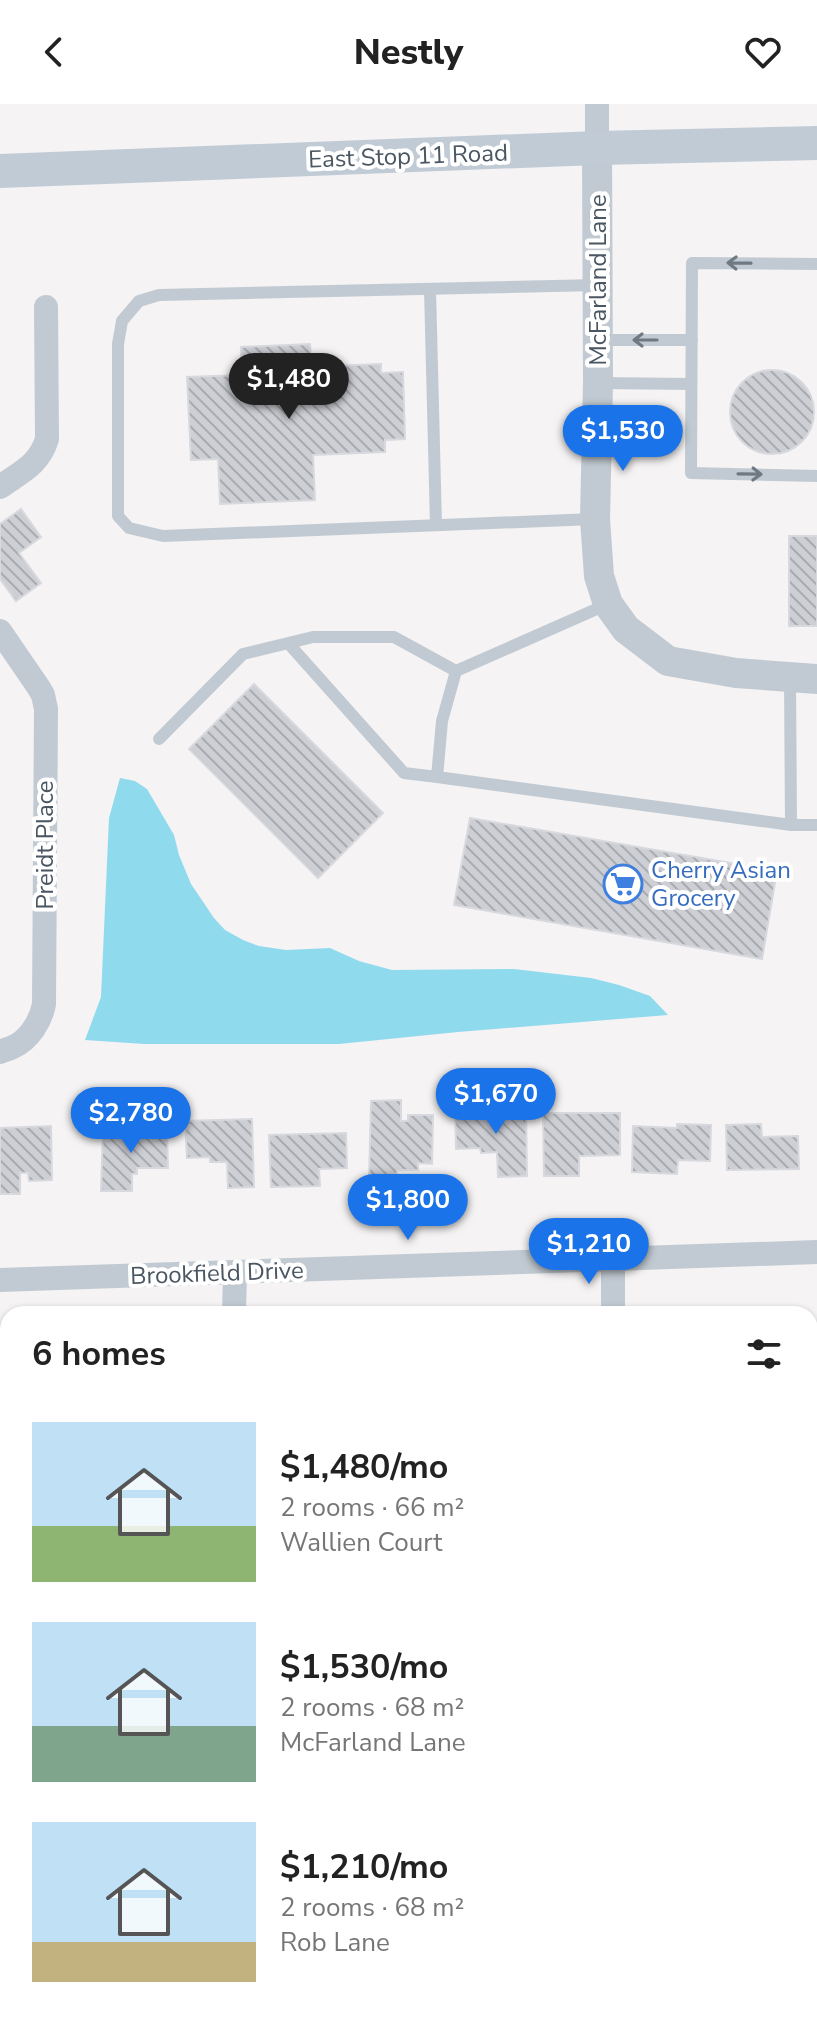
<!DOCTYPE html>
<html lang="en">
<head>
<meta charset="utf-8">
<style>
	body { margin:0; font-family:"Nunito Sans",sans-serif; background:#f2f2f2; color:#222; height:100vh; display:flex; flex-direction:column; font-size:30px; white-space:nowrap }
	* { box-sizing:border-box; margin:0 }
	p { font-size:26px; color:#767676 }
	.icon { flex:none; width:44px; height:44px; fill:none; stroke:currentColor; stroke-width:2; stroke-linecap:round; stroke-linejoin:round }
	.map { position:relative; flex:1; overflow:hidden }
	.sheet { position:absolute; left:0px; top:1202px; width:818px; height:712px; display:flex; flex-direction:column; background:#fff; border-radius:24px 24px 0 0; box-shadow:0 2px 6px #0004 }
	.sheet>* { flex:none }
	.price { position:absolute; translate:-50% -68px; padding:0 18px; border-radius:28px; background:#1a73e8; color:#fff; font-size:26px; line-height:52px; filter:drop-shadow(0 2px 4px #0008) }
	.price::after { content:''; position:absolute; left:50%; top:48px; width:24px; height:18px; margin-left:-12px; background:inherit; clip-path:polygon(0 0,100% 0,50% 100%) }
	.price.selected { background:#222; color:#fff }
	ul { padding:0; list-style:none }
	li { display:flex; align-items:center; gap:24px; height:200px; padding:0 32px }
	li span { display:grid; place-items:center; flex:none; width:224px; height:160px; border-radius:0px; color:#555 }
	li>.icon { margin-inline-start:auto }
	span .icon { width:96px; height:96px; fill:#fffc; stroke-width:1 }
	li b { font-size:34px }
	h2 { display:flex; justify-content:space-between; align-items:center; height:96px; padding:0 32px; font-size:34px }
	header { display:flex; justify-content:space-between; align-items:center; height:104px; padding:0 32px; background:#fff; font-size:36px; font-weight:800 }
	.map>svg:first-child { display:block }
</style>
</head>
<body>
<header><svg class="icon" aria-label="back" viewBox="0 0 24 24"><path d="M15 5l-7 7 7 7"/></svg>Nestly<svg class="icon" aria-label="heart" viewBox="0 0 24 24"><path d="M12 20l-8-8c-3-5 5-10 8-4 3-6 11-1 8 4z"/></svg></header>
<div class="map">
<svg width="817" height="1914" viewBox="0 0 817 1914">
	<defs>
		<pattern id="building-back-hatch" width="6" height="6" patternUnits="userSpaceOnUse" patternTransform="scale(2)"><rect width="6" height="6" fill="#cdcfd5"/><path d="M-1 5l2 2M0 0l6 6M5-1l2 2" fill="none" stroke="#a8abb0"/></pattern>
	</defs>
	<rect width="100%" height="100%" fill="#f5f3f3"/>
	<path fill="#90daee" d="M 120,674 L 135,677 L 147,685 L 174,731 L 179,751 L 191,780 L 214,814 L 225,826 L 243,836 L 259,842 L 286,846 L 330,844 L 359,857 L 392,866 L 514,865 L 591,874 L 619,881 L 650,892 L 668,911 L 458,928 L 339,940 L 144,940 L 85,936 L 101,893 L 109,714 Z"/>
	<path fill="url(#building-back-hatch)" stroke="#d7d9de" stroke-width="2" d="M 310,240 L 312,268 L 332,267 L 332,262 L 381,260 L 381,269 L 403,268 L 405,335 L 385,336 L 385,348 L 313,351 L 315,396 L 220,400 L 218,355 L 191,356 L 187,273 L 242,271 L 241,243 Z
		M730 308a42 42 0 1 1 84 0a42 42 0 1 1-84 0Z
		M 21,405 L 41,433 L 19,449 L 41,479 L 16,497 L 0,475 L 0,420 Z
		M 789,432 L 817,432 L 817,522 L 789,522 Z
		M 254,580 L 383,709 L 318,774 L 189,645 Z
		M 470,714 L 777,767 L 762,855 L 454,801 Z
		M 401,996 L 401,1017 L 408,1017 L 408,1011 L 433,1011 L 432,1060 L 418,1059 L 418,1066 L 397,1066 L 396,1077 L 369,1077 L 371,997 Z
		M 526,1003 L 527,1072 L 498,1073 L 497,1048 L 481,1049 L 480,1044 L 456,1045 L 455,1004 Z
		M 543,1009 L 620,1009 L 620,1051 L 579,1052 L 579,1072 L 544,1072 Z
		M 252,1015 L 254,1083 L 228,1084 L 227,1058 L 210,1058 L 210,1053 L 187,1054 L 185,1017 Z
		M 677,1020 L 711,1021 L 710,1057 L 678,1056 L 677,1070 L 632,1068 L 633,1022 L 677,1024 Z
		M 761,1020 L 762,1033 L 798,1032 L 799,1065 L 727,1066 L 726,1021 Z
		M 51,1022 L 52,1076 L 29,1077 L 28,1069 L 20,1069 L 20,1090 L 0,1090 L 0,1024 Z
		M 103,1024 L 167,1024 L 168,1064 L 137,1064 L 137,1070 L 132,1070 L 132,1087 L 101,1087 Z
		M 346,1029 L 347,1064 L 319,1065 L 320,1082 L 271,1083 L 269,1031 Z
		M 111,1906 L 165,1906 L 165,1914 L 111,1914 Z
		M 308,1906 L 371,1906 L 371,1914 L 301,1914 L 301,1910 L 308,1910 Z
		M 464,1906 L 535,1906 L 535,1912 L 515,1912 L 515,1914 L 465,1914 Z
		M 675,1906 L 724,1906 L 724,1914 L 675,1914 Z"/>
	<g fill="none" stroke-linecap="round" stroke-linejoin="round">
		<path stroke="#c1cad2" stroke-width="12" d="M 817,160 L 692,159 L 691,369 L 817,372
			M 430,185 L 436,421
			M 599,236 L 692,236
			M 598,279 L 691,280
			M 594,415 L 163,432 L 129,424 L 118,412 L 118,240 L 122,217 L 139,197 L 159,191 L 598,181
			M 608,500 L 456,567 L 442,617 L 437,673 L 791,721 L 817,721
			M 288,539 L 404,669 L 437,673
			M 790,573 L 791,721
			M 159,635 L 243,550 L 313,533 L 394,533 L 456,567"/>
		<path stroke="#c1cad2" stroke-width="24" d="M 597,44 L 597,0
			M 0,383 C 21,368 39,361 47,335 L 46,203
			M 0,527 L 39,584 L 43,591 L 46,605 L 44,900 C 41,917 29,936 13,943 C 9,945 4,946 0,948
			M 0,1176 L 817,1148
			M 234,1210 L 235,1168
			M 613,1210 L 613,1155
			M 230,1914 L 230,1906
			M 607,1914 L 607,1906"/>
		<path stroke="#c1cad2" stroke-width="30" d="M 597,44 L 598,279 L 595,415 L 599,472 L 608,500 L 626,525 L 668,557 L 736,569 L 817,575"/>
		<path stroke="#c1cbd6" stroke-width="34" d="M 0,67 L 597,44 L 817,39"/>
	</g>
	<defs><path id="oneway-shaft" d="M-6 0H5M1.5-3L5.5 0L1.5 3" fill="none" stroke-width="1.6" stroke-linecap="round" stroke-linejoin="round" transform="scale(2)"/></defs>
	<g stroke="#6e7983">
		<use href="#oneway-shaft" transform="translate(739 159) rotate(-179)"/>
		<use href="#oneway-shaft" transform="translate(645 236) rotate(-180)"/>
		<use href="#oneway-shaft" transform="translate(750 370) rotate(1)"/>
	</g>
	<defs>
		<g id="supermarket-ring" transform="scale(2)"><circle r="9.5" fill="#fff" stroke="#3f7fe0" stroke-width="1.5"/><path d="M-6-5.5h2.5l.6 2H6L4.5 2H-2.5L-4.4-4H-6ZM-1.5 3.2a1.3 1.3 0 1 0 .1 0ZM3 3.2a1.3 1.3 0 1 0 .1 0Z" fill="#3f7fe0"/></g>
	</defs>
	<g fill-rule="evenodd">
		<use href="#supermarket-ring" x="623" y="780"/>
	</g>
	<g text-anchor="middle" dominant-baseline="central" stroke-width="8" stroke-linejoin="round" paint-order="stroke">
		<g font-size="24" fill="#4a5661" stroke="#fff">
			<text transform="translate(408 52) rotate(-2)">East Stop 11 Road</text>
			<text transform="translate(598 176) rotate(-90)">McFarland Lane</text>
			<text transform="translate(45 741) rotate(-90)">Preidt Place</text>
			<text transform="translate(217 1169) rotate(-2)">Brookfield Drive</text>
		</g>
		<g font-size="24" fill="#366cbe" stroke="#fff" text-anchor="start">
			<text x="651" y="766">Cherry Asian<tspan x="651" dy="28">Grocery</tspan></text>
		</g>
	</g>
</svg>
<b class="price selected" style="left:289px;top:317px">$1,480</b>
<b class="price" style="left:623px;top:369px">$1,530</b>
<b class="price" style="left:496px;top:1032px">$1,670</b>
<b class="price" style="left:131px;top:1051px">$2,780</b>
<b class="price" style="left:408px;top:1138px">$1,800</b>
<b class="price" style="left:589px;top:1182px">$1,210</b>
<section class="sheet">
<h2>6 homes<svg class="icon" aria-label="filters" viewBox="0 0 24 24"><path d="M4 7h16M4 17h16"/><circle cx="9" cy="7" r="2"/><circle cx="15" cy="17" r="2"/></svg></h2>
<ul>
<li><span style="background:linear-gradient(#bfe0f5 65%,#8fb573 0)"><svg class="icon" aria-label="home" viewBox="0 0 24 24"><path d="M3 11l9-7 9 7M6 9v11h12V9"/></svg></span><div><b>$1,480/mo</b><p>2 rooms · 66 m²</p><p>Wallien Court</p></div></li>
<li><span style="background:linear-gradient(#bfe0f5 65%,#7fa58c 0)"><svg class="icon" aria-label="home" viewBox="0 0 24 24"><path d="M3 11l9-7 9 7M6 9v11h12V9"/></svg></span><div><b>$1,530/mo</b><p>2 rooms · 68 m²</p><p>McFarland Lane</p></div></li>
<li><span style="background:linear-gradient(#bfe0f5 75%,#c2b280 0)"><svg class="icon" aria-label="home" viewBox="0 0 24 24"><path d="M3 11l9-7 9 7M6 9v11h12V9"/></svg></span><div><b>$1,210/mo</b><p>2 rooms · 68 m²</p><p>Rob Lane</p></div></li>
</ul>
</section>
</div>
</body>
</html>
